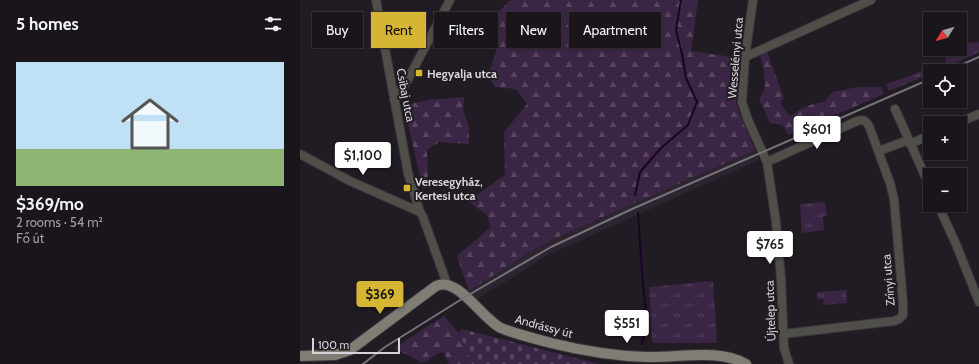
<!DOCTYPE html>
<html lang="en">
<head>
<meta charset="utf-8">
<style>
	body { margin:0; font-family:Cabin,sans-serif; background:#262227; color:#f1f3f6; height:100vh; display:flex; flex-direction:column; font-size:15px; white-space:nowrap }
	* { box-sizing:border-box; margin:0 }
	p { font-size:13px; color:#9f9fa2 }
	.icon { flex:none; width:22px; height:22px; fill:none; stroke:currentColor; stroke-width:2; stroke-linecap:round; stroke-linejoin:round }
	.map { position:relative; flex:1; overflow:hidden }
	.sheet { display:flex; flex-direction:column; background:#19151a; width:300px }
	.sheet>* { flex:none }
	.guide { position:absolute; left:12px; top:12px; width:380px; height:36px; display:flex; gap:8px }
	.needle { width:26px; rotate:233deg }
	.tools { position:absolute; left:623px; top:12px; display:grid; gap:8px }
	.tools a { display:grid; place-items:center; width:44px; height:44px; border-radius:0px; background:#19151a; box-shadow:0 1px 3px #0004,0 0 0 1px #373439; font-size:20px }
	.scale { position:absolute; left:12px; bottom:10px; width:88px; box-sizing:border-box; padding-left:4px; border:2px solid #d7d4d9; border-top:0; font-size:11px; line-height:14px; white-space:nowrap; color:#d7d4d9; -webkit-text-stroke:3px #211c23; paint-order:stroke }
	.price { position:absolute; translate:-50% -34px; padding:0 9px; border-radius:4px; background:#fff; color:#222; font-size:13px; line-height:26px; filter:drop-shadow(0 1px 2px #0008) }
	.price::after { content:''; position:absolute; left:50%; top:24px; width:12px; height:9px; margin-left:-6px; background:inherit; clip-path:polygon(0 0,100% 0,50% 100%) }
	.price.current { background:#d6b534; color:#111 }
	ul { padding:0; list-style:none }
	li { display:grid; align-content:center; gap:8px; height:212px; padding:0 16px }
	li span { display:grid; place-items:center; height:124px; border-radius:0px; color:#555 }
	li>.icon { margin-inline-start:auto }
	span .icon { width:72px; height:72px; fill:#fffc; stroke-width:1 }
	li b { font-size:17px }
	h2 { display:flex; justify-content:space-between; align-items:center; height:48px; padding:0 16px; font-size:17px }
	.pill { padding:0 14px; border-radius:0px; background:#19151a; box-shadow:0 1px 3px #0004,0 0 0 1px #373439; font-size:14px; line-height:36px }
	.pill.current { background:#d6b534; color:#111 }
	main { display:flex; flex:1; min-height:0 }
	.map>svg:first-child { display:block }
</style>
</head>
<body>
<main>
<section class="sheet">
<h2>5 homes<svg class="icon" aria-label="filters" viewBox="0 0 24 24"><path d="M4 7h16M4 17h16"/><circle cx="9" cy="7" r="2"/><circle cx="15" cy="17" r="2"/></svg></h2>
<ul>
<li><span style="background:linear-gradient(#bfe0f5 70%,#8fb573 0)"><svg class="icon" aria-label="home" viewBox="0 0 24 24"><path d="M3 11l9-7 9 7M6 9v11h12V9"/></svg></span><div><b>$369/mo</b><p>2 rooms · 54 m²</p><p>Fő út</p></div></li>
</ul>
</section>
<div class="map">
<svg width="679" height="364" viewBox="0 0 679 364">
	<defs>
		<pattern id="grass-tufts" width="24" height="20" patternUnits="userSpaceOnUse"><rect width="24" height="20" fill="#3b2544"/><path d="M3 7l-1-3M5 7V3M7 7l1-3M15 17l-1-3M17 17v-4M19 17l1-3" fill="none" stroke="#57445e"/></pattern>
		<pattern id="forest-firs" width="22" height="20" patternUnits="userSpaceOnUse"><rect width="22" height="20" fill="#3b2544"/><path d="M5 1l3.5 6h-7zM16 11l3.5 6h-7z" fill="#57445e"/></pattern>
		<pattern id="cemetery-stones" width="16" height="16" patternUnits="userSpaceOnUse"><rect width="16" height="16" fill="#3b2544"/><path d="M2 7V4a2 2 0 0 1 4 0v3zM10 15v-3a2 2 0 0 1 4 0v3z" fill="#57445e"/></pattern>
	</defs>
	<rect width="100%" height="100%" fill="#211c23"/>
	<path fill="#2c242f" d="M 455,150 L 459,160 L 246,256 L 176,300 L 169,291 L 238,247 L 260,236 Z"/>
	<path fill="url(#grass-tufts)" d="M 636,62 L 638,70 L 630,71 L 630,74 L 589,91 L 586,84 L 616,74 Z
		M 525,202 L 527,216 L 523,216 L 524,230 L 502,233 L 500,204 Z
		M 413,281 L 417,343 L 354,343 L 352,341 L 349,287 Z
		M 546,290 L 547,303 L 523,305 L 524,299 L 517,299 L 517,292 Z"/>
	<path fill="url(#forest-firs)" d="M 211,0 L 398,0 L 391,51 L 440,58 L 436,103 L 443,122 L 455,150 L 260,236 L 238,247 L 169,291 L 157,256 L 191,227 L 187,215 L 168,201 L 205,175 L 204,132 L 227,104 L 216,89 L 195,87 L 188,75 L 196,52 L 195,15 Z
		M 660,36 C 666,40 670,45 679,42 L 679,52 L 647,67 L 644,53 L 646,49 L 660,49 Z
		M 467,52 L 484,98 L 480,103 L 490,116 L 501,109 L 513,104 L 524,102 L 532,92 L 558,87 L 581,87 L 584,94 L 489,135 L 482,125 L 470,123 L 459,99 L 465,89 L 464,72 L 460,55 Z
		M 164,97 L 163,110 L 169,127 L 169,144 L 139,142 L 127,150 L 128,182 L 122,185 L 105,111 L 110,104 L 128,100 Z
		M 144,316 L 159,333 L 172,364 L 149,364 L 143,351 L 123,363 L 94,348 Z"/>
	<path fill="url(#cemetery-stones)" d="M 162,329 L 299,364 L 172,364 L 159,333 Z"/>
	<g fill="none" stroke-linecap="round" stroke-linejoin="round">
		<path stroke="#1c0227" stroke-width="2" d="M 335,195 L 340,172 L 361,148 L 388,125 L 397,102 L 386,78 L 382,54 L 376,30 L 381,0
			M 338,213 L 343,286 L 347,321 L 342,344"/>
		<g stroke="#3a363c" stroke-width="10">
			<path id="minor" d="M 76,0 L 108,173 L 120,212 L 123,217 L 147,284
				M 453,0 L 445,57 L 442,102 L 448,120 L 467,162 L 476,222 L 481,278 L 484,348 L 489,364
				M 445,57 L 571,0
				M 94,100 L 106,83 L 150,0
				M 595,109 L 630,187
				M 658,123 L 679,114
				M 610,144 L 630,135
				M 579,151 L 608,140
				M 0,154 L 50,181 L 120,212
				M 467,162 L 557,121 C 564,119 565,120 569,126 L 590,183 L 594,199 L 603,302 L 603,315 L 599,319 L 594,321 L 483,334
				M 638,205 L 656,244 L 679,302"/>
		</g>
		<g stroke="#3a363c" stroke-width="12">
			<path id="major" d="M 0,356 L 35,355 L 50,350 L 136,286 C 158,276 182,319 201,328 C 215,334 236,339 251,343 C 283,351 314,356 347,357 C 379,358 418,348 446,364"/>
		</g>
		<use href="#minor" stroke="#4f4e49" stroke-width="8"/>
		<use href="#major" stroke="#7f7d74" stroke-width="10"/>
		<path stroke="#767278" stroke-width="2" d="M 648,71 L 679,57
			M 63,364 L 85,347 L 165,297 L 251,247 L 332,209 L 630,79"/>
	</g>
	<g fill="#d6b534" stroke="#211c23" stroke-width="1.5">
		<rect x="115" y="69" width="8" height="8" rx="2"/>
		<rect x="103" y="184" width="8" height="8" rx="2"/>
	</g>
	<g text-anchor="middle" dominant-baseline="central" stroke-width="4" stroke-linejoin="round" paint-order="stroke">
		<g font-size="12" fill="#d7d4d9" stroke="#211c23">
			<text transform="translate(435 58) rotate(-85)">Wesselényi utca</text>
			<text transform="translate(106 95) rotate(79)">Csibaj utca</text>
			<text transform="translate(588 280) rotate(-95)">Zrínyi utca</text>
			<text transform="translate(470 311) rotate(-92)">Újtelep utca</text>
			<text transform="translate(244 326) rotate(15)">Andrássy út</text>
		</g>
		<g font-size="12" font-weight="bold" fill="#d7d4d9" stroke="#211c23" text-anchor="start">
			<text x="127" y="73">Hegyalja utca</text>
			<text x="115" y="181">Veresegyház,<tspan x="115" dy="14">Kertesi utca</tspan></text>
		</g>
	</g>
</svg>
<div class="tools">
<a><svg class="needle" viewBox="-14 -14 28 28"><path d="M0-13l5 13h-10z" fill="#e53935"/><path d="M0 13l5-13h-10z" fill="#9f9fa2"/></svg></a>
<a><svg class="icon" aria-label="locate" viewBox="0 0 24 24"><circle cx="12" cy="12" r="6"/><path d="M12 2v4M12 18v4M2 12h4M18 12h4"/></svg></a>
<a>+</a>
<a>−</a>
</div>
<div class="scale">100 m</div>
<b class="price" style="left:517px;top:150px">$601</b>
<b class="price" style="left:63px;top:176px">$1,100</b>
<b class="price" style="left:470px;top:265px">$765</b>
<b class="price current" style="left:80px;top:315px">$369</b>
<b class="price" style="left:327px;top:344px">$551</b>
<div class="guide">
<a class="pill">Buy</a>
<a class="pill current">Rent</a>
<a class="pill">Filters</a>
<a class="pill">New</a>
<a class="pill">Apartment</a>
</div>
</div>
</main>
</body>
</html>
